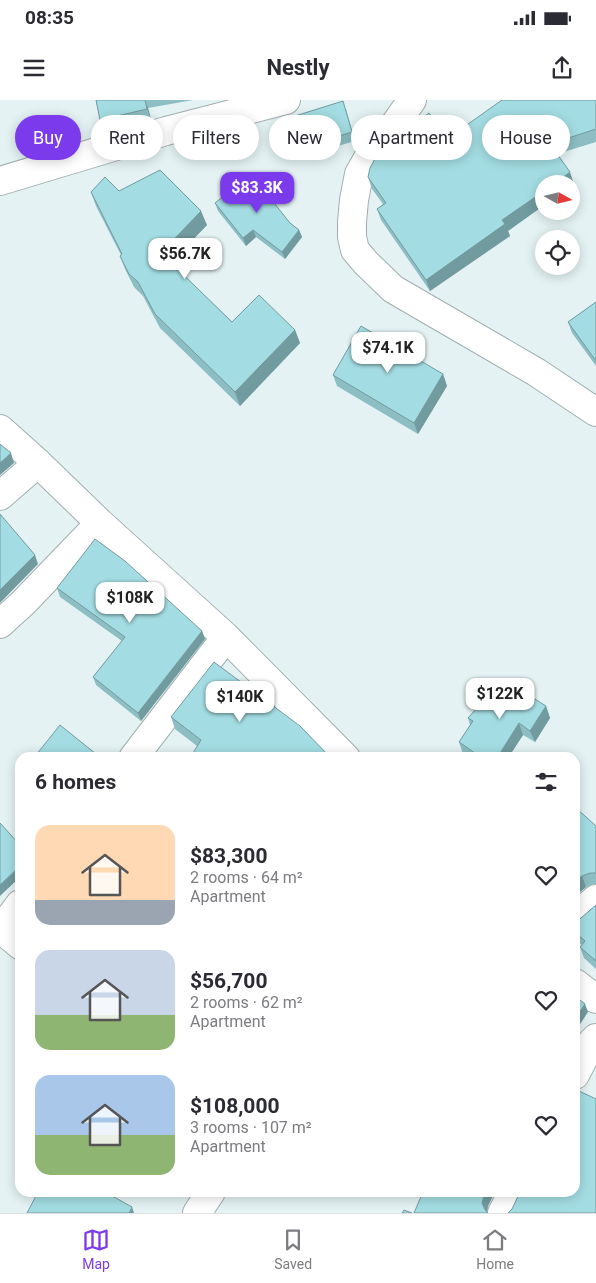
<!DOCTYPE html>
<html lang="en">
<head>
<meta charset="utf-8">
<style>
	body { margin:0; font-family:Roboto,sans-serif; background:#f2f2f3; color:#2b2b33; height:100vh; display:flex; flex-direction:column; font-size:19px; white-space:nowrap }
	* { box-sizing:border-box; margin:0 }
	p { font-size:16px; color:#7c7c81 }
	.icon { flex:none; width:28px; height:28px; fill:none; stroke:currentColor; stroke-width:2; stroke-linecap:round; stroke-linejoin:round }
	.map { position:relative; flex:1; overflow:hidden }
	.sheet { position:absolute; left:15px; top:652px; width:565px; height:445px; display:flex; flex-direction:column; background:#fff; border-radius:15px; box-shadow:0 2px 12px #0003 }
	.sheet>* { flex:none }
	.top-card { position:absolute; left:15px; top:15px; width:566px; height:45px; display:flex; gap:10px }
	.needle { width:32px; rotate:98deg }
	.tools { position:absolute; left:535px; top:75px; display:grid; gap:10px }
	.tools a { display:grid; place-items:center; width:45px; height:45px; border-radius:50%; background:#fff; box-shadow:0 2px 12px #0003; font-size:25px }
	.price { position:absolute; translate:-50% -42px; padding:0 11px; border-radius:10px; background:#fff; color:#222; font-size:16px; line-height:32px; filter:drop-shadow(0 1px 2px #0008) }
	.price::after { content:''; position:absolute; left:50%; top:30px; width:15px; height:11px; margin-left:-8px; background:inherit; clip-path:polygon(0 0,100% 0,50% 100%) }
	.price.selected { background:#7c3aed; color:#fff }
	ul { padding:0; list-style:none }
	li { display:flex; align-items:center; gap:15px; height:125px; padding:0 20px }
	li span { display:grid; place-items:center; flex:none; width:140px; height:100px; border-radius:15px; color:#555 }
	li>.icon { margin-inline-start:auto }
	span .icon { width:60px; height:60px; fill:#fffc; stroke-width:1 }
	li b { font-size:21px }
	h2 { display:flex; justify-content:space-between; align-items:center; height:60px; padding:0 20px; font-size:21px }
	.tag { padding:0 18px; border-radius:22px; background:#fff; box-shadow:0 2px 12px #0003; font-size:18px; line-height:45px }
	.tag.selected { background:#7c3aed; color:#fff }
	.status { display:flex; justify-content:space-between; align-items:center; height:35px; padding:0 25px; background:#fff; direction:ltr }
	.status svg { height:14px; fill:currentColor }
	header { display:flex; justify-content:space-between; align-items:center; height:65px; padding:0 20px; background:#fff; font-size:22px; font-weight:700 }
	.tab-bar { display:flex; justify-content:space-around; align-items:center; height:70px; border-top:1px solid #e1e1e2; background:#fff; font-size:14px; color:#7c7c81 }
	.tab-bar a { display:grid; justify-items:center; gap:2px }
	.tab-bar .selected { color:#7c3aed }
	.map>svg:first-child { display:block }
</style>
</head>
<body>
<div class="status"><b>08:35</b><svg viewBox="0 0 49 12"><path d="M0 12V9h3v3zM5 12V6h3v6zM10 12V3h3v9zM15 12V0h3v12zM26 1h20v11H26zM47 4h2v5h-2z"/></svg></div>
<header><svg class="icon" aria-label="menu" viewBox="0 0 24 24"><path d="M4 6h16M4 12h16M4 18h16"/></svg>Nestly<svg class="icon" aria-label="share" viewBox="0 0 24 24"><path d="M12 15V3M7 8l5-5 5 5M5 13v7h14v-7"/></svg></header>
<div class="map">
<svg width="596" height="1113" viewBox="0 0 596 1113">
	<rect width="100%" height="100%" fill="#e4f2f4"/>
	<g fill="none" stroke-linecap="round" stroke-linejoin="round">
		<g stroke="#a1aeaf" stroke-width="30">
			<path id="minor" d="M 412,0 L 393,27 L 368,58 L 359,74 L 354,100 L 352,122 L 352,137 L 355,150 L 366,163 L 393,189 L 536,272 L 596,312
				M 0,81 L 166,31 L 286,0
				M 0,329 L 38,363 L 0,396
				M 100,423 L 226,537 L 346,658
				M 0,524 L 23,503 L 100,423 L 38,363
				M 133,658 L 226,537
				M 20,804 L 1,829 L 20,845
				M 575,817 L 596,799
				M 575,883 L 596,899
				M 575,975 L 592,942 L 596,938
				M 197,1113 L 211,1092
				M 502,1113 L 513,1092"/>
		</g>
		<use href="#minor" stroke="#fff" stroke-width="28"/>
	</g>
	<path fill="#8cbec3" d="M 96,0 L 193,0 L 148,8 L 151,19 L 104,30 L 100,20 Z
		M 596,0 L 596,42 L 557,54 L 574,84 L 508,131 L 510,136 L 430,191 L 381,120 L 377,109 L 383,104 L 372,89 L 368,77 L 447,39 Z
		M 346,9 L 355,41 L 307,55 L 304,47 Z
		M 119,91 L 207,125 L 171,163 L 232,222 L 295,230 L 300,243 L 240,306 L 160,228 L 143,196 L 134,187 L 125,169 L 120,156 L 121,155 L 96,106 L 91,92 Z
		M 215,103 L 290,123 L 299,130 L 302,137 L 285,159 L 256,137 L 246,146 L 218,111 Z
		M 596,202 L 596,266 L 572,233 L 568,222 Z
		M 443,274 L 447,286 L 418,334 L 337,286 L 333,275 Z
		M 57,488 L 202,531 L 205,539 L 141,621 L 96,585 L 93,577 L 122,541 L 60,497 Z
		M 546,606 L 550,618 L 535,642 L 523,635 L 508,658 L 469,658 L 463,654 L 459,642 L 470,625 L 468,618 Z
		M 171,617 L 300,626 L 197,646 L 175,629 Z
		M 596,726 L 596,784 L 594,784 L 586,787 L 575,796 Z
		M 596,805 L 596,869 L 584,858 L 580,847 L 582,845 L 575,839 L 575,821 L 581,818 Z"/>
	<path fill="#729b9f" d="M 145,0 L 148,8 L 151,19 L 147,9 Z
		M 570,72 L 574,84 L 571,86 L 571,84 L 554,84 Z
		M 544,91 L 544,105 L 508,131 L 510,136 L 430,191 L 426,180 L 502,120 Z
		M 201,111 L 207,125 L 166,167 L 161,153 Z
		M 253,130 L 256,137 L 246,146 L 243,138 Z
		M 299,130 L 302,137 L 285,159 L 282,152 Z
		M 295,230 L 300,243 L 240,306 L 235,292 Z
		M 443,274 L 447,286 L 418,334 L 414,323 Z
		M 11,353 L 14,363 L 0,375 L 0,363 Z
		M 35,455 L 38,464 L 0,503 L 0,490 Z
		M 202,531 L 205,539 L 141,621 L 138,613 Z
		M 546,606 L 550,618 L 535,642 L 530,631 Z
		M 519,623 L 523,635 L 508,658 L 497,658 Z
		M 20,766 L 20,777 L 0,796 L 0,785 Z
		M 582,776 L 586,787 L 575,796 L 575,782 Z
		M 585,904 L 588,912 L 575,932 L 575,919 Z
		M 485,1092 L 495,1092 L 488,1106 L 487,1113 L 482,1103 Z
		M 132,1107 L 134,1113 L 129,1113 Z"/>
	<path fill="#a3dde3" stroke="#729b9f" d="M 96,0 L 145,0 L 147,9 L 100,20 Z
		M 502,0 L 596,0 L 596,29 L 550,44 L 570,72 L 554,84 L 544,84 L 544,91 L 502,120 L 505,124 L 426,180 L 377,109 L 386,103 L 368,77 L 370,68 L 377,55 L 387,42 L 429,13 L 447,39 Z
		M 343,1 L 352,32 L 304,47 L 295,16 Z
		M 160,70 L 201,111 L 161,153 L 232,222 L 259,195 L 295,230 L 235,292 L 155,214 L 138,182 L 129,174 L 120,156 L 122,154 L 91,92 L 105,77 L 119,91 Z
		M 251,74 L 290,123 L 299,130 L 282,152 L 253,130 L 243,138 L 215,103 Z
		M 596,202 L 596,261 L 568,222 Z
		M 361,226 L 443,274 L 414,323 L 333,275 Z
		M 0,344 L 11,353 L 0,363 Z
		M 0,414 L 35,455 L 0,490 Z
		M 95,439 L 125,461 L 202,531 L 138,613 L 93,577 L 125,537 L 57,488 Z
		M 214,562 L 300,626 L 331,658 L 190,658 L 201,640 L 171,617 Z
		M 503,579 L 546,606 L 530,631 L 519,623 L 497,658 L 482,658 L 459,642 L 473,621 L 468,618 Z
		M 60,625 L 101,658 L 39,658 L 36,655 Z
		M 474,655 L 479,658 L 472,658 Z
		M 575,707 L 596,726 L 596,773 L 590,773 L 582,776 L 575,782 Z
		M 0,723 L 20,745 L 20,766 L 0,785 Z
		M 596,805 L 596,861 L 580,847 L 585,841 L 575,832 L 575,821 L 581,818 Z
		M 575,896 L 585,904 L 575,919 Z
		M 579,991 L 596,999 L 596,1113 L 508,1113 L 512,1109 L 520,1092 L 575,1092 L 575,1001 Z
		M 38,1092 L 105,1092 L 132,1107 L 129,1113 L 27,1113 Z
		M 423,1092 L 485,1092 L 482,1103 L 485,1110 L 488,1113 L 414,1113 Z
		M 404,1110 L 412,1113 L 402,1113 Z"/>
</svg>
<div class="tools">
<a><svg class="needle" viewBox="-14 -14 28 28"><path d="M0-13l5 13h-10z" fill="#e53935"/><path d="M0 13l5-13h-10z" fill="#7c7c81"/></svg></a>
<a><svg class="icon" aria-label="locate" viewBox="0 0 24 24"><circle cx="12" cy="12" r="6"/><path d="M12 2v4M12 18v4M2 12h4M18 12h4"/></svg></a>
</div>
<b class="price selected" style="left:257px;top:114px">$83.3K</b>
<b class="price" style="left:185px;top:180px">$56.7K</b>
<b class="price" style="left:388px;top:274px">$74.1K</b>
<b class="price" style="left:130px;top:524px">$108K</b>
<b class="price" style="left:500px;top:620px">$122K</b>
<b class="price" style="left:240px;top:623px">$140K</b>
<div class="top-card">
<a class="tag selected">Buy</a>
<a class="tag">Rent</a>
<a class="tag">Filters</a>
<a class="tag">New</a>
<a class="tag">Apartment</a>
<a class="tag">House</a>
</div>
<section class="sheet">
<h2>6 homes<svg class="icon" aria-label="filters" viewBox="0 0 24 24"><path d="M4 7h16M4 17h16"/><circle cx="9" cy="7" r="2"/><circle cx="15" cy="17" r="2"/></svg></h2>
<ul>
<li><span style="background:linear-gradient(#ffd9b3 75%,#9aa5b1 0)"><svg class="icon" aria-label="home" viewBox="0 0 24 24"><path d="M3 11l9-7 9 7M6 9v11h12V9"/></svg></span><div><b>$83,300</b><p>2 rooms · 64 m²</p><p>Apartment</p></div><svg class="icon" aria-label="heart" viewBox="0 0 24 24"><path d="M12 20l-8-8c-3-5 5-10 8-4 3-6 11-1 8 4z"/></svg></li>
<li><span style="background:linear-gradient(#c9d6e8 65%,#8fb573 0)"><svg class="icon" aria-label="home" viewBox="0 0 24 24"><path d="M3 11l9-7 9 7M6 9v11h12V9"/></svg></span><div><b>$56,700</b><p>2 rooms · 62 m²</p><p>Apartment</p></div><svg class="icon" aria-label="heart" viewBox="0 0 24 24"><path d="M12 20l-8-8c-3-5 5-10 8-4 3-6 11-1 8 4z"/></svg></li>
<li><span style="background:linear-gradient(#a9c7e8 60%,#8fb573 0)"><svg class="icon" aria-label="home" viewBox="0 0 24 24"><path d="M3 11l9-7 9 7M6 9v11h12V9"/></svg></span><div><b>$108,000</b><p>3 rooms · 107 m²</p><p>Apartment</p></div><svg class="icon" aria-label="heart" viewBox="0 0 24 24"><path d="M12 20l-8-8c-3-5 5-10 8-4 3-6 11-1 8 4z"/></svg></li>
</ul>
</section>
</div>
<nav class="tab-bar">
<a class="selected"><svg class="icon" aria-label="map" viewBox="0 0 24 24"><path d="M3 6l6-2 6 2 6-2v14l-6 2-6-2-6 2zM9 4v14M15 6v14"/></svg>Map</a>
<a><svg class="icon" aria-label="saved" viewBox="0 0 24 24"><path d="M7 4h10v16l-5-4-5 4z"/></svg>Saved</a>
<a><svg class="icon" aria-label="home" viewBox="0 0 24 24"><path d="M3 11l9-7 9 7M6 9v11h12V9"/></svg>Home</a>
</nav>
</body>
</html>
